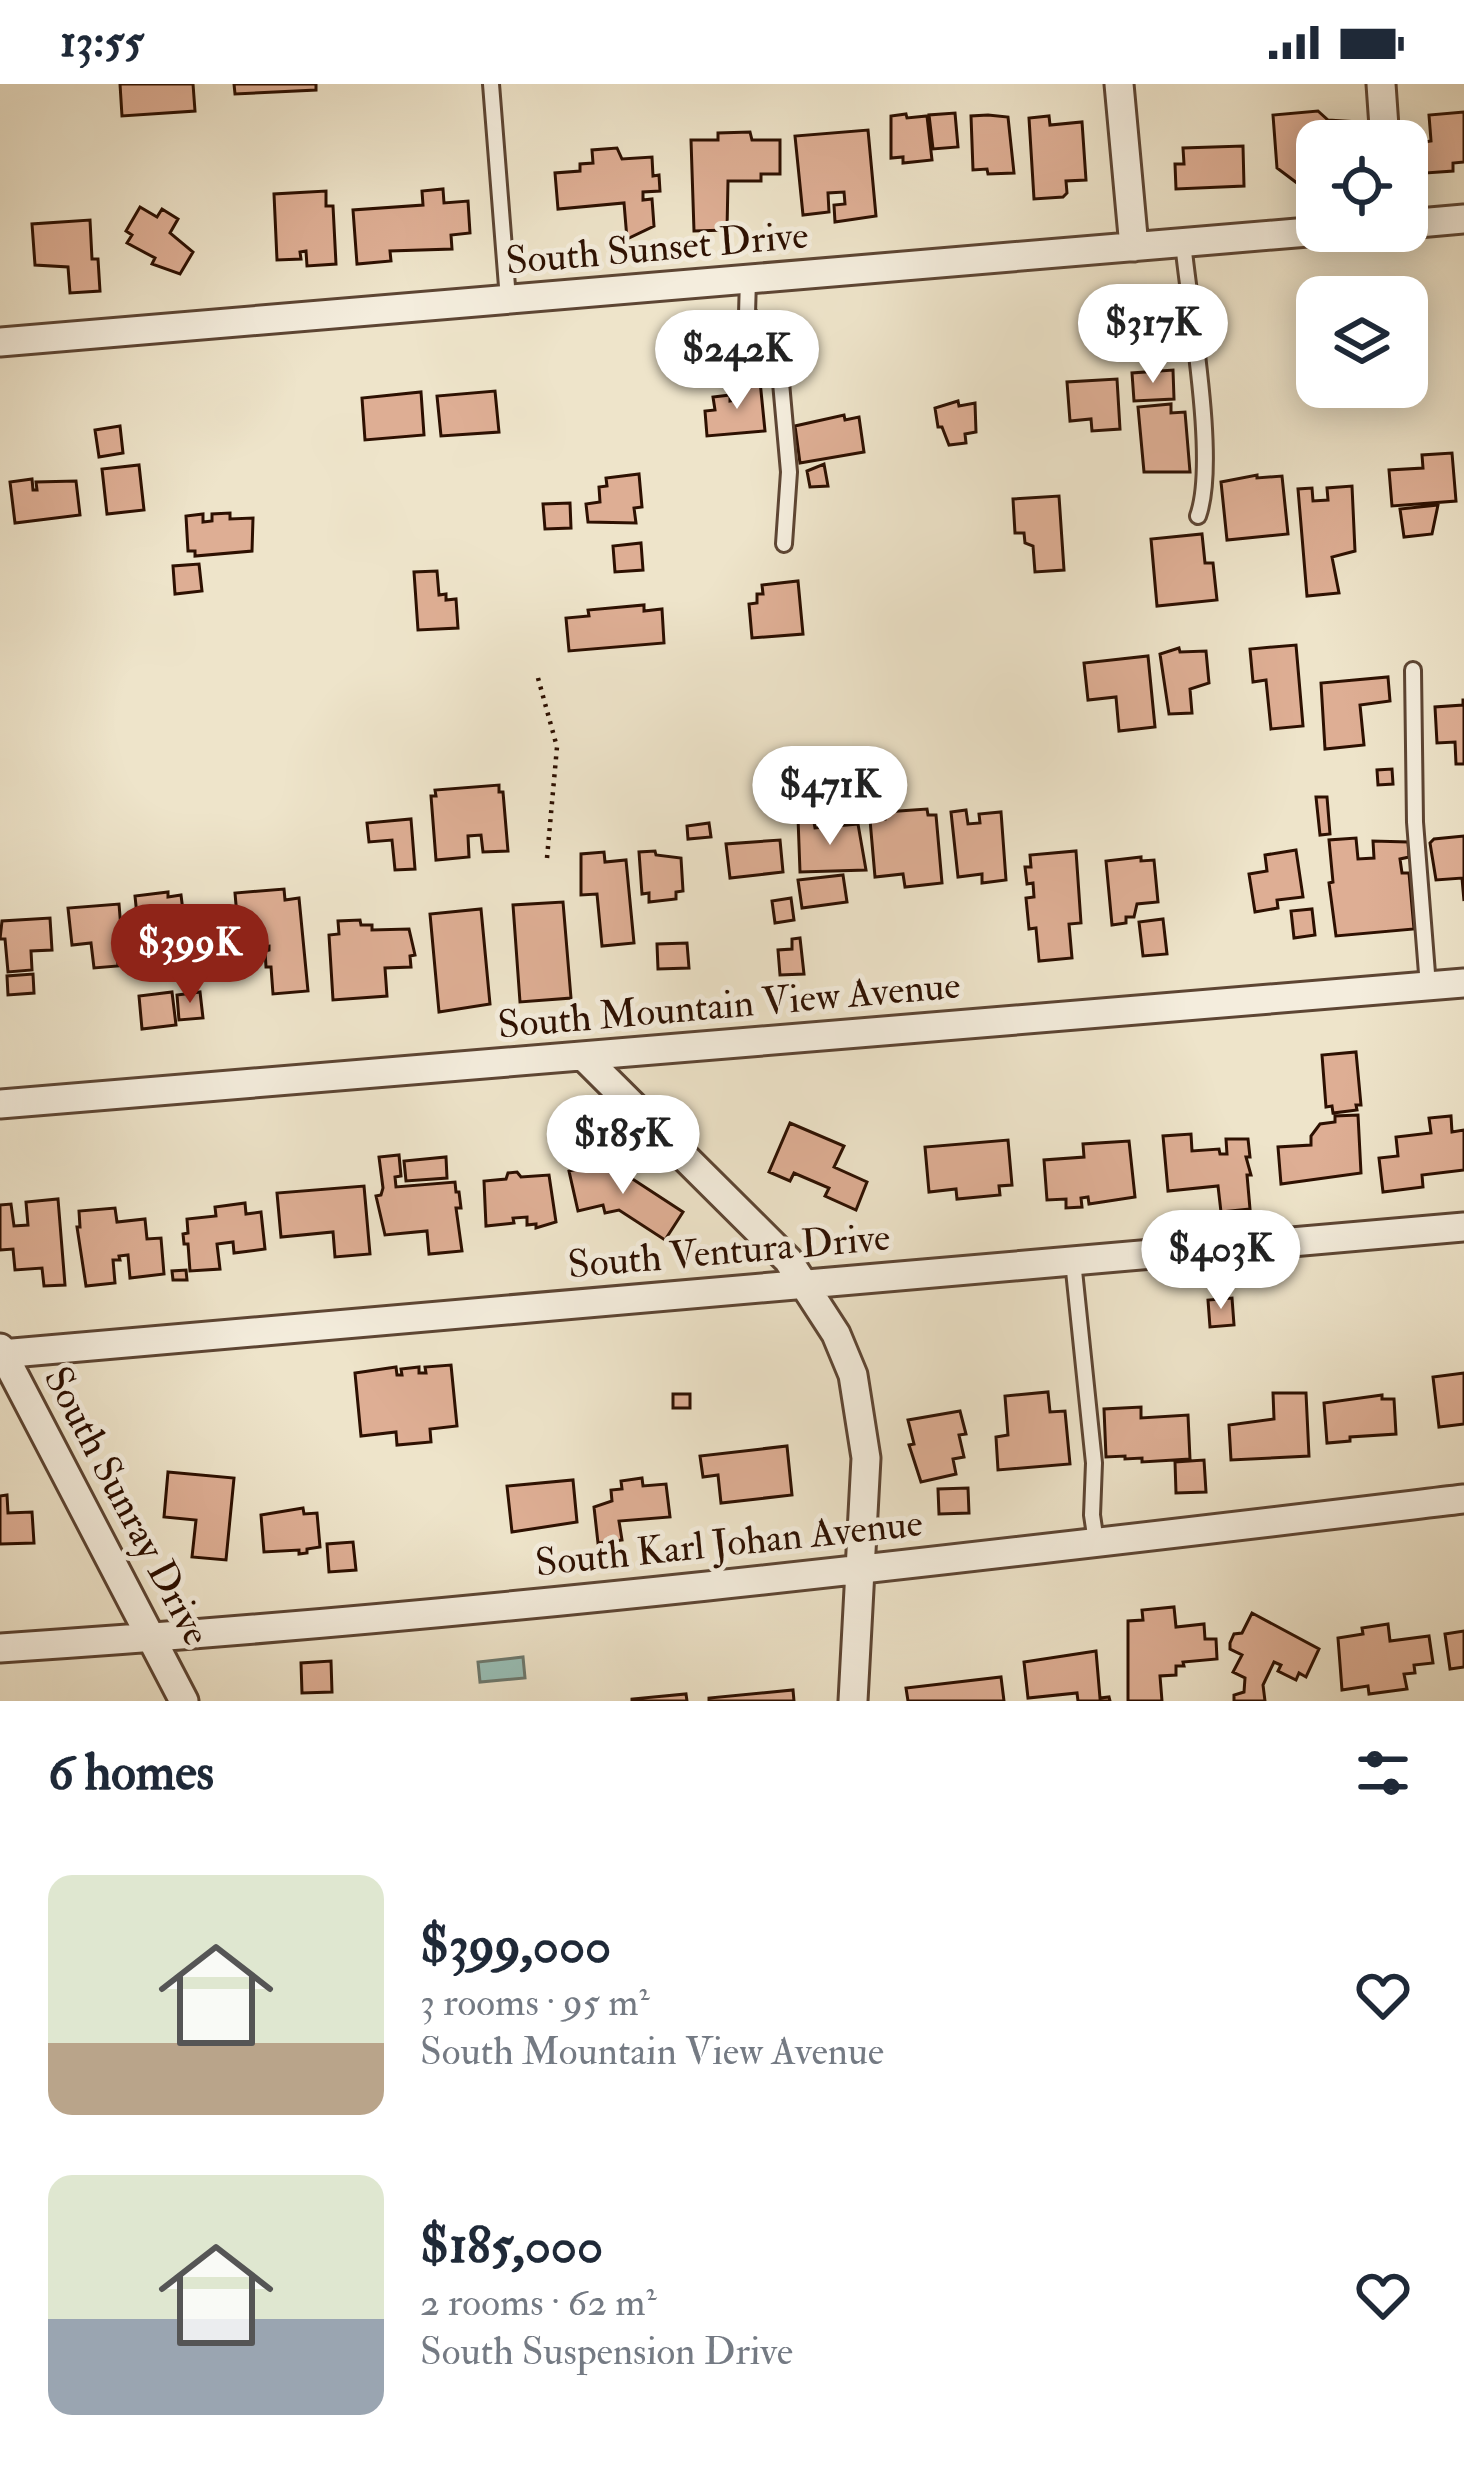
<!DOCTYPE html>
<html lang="en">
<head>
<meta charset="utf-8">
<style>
	body { margin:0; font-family:"IM FELL Double Pica",serif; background:#f2f2f3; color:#1f2937; height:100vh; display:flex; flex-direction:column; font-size:45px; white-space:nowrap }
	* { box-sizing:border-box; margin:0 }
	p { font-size:39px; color:#747a83 }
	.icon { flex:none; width:66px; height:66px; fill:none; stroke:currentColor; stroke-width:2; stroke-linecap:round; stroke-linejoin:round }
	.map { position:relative; height:1617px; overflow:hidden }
	.drawer { display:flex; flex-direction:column; background:#fff; flex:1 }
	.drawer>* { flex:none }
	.tools { position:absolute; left:1296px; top:36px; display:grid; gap:24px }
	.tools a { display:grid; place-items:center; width:132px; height:132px; border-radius:24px; background:#fff; box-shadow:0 6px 30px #0003; font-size:60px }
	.price { position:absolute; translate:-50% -102px; padding:0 27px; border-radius:42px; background:#fff; color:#222; font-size:39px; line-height:78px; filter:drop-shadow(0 3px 6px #0008) }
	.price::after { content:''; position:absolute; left:50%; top:72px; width:36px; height:27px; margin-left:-18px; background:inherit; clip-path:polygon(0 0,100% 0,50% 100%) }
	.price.on { background:#8f2418; color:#fff }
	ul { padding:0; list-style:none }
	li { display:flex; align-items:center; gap:36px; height:300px; padding:0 48px }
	li span { display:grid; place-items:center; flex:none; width:336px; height:240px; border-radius:24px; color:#555 }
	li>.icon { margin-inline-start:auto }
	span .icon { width:144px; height:144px; fill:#fffc; stroke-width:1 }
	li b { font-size:51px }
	h2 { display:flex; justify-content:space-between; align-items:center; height:144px; padding:0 48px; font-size:51px }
	.status { display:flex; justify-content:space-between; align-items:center; height:84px; padding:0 60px; background:#fff; direction:ltr }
	.status svg { height:33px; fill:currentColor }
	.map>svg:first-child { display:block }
</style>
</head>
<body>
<div class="status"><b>13:55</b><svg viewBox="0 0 49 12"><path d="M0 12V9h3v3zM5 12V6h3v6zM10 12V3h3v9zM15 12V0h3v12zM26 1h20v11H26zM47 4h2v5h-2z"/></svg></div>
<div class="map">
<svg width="1464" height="1617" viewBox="0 0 1464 1617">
	<rect width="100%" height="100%" fill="#eee4ca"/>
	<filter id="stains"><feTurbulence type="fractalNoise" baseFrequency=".00167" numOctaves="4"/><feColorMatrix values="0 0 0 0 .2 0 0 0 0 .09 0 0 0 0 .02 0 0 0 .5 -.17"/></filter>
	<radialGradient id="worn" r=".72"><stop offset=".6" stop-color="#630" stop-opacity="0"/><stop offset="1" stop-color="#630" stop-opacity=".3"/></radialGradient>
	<path fill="#99bfb6" stroke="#6e796e" stroke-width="3" d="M 523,1573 L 525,1594 L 480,1598 L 478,1578 Z"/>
	<path fill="#deae94" stroke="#2d1001" stroke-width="3" d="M 120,0 L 193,0 L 195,27 L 122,32 Z
		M 234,0 L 316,0 L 316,6 L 235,10 Z
		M 1318,27 L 1328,36 L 1358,38 L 1359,57 L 1317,57 L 1317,94 L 1297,99 L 1277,84 L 1273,31 Z
		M 1464,28 L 1464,78 L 1453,79 L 1453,87 L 1426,89 L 1424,58 L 1431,57 L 1429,31 Z
		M 955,29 L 958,63 L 933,65 L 929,31 Z
		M 906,30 L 907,34 L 927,32 L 932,76 L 903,79 L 903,73 L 891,74 L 891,32 Z
		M 988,31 L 1008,33 L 1014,89 L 988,90 L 987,85 L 973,86 L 971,32 Z
		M 1049,32 L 1050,41 L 1082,38 L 1086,96 L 1066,97 L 1067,109 L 1063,113 L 1034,115 L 1029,34 Z
		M 868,46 L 876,132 L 835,138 L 834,121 L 845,120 L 844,108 L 828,109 L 829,128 L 803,131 L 795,52 Z
		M 750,48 L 752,56 L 780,56 L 780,90 L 761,90 L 761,97 L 728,97 L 727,146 L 694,147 L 691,56 L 718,56 L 718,49 Z
		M 1243,62 L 1244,102 L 1176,105 L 1175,80 L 1184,80 L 1183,64 Z
		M 617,64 L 622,75 L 652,73 L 653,92 L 659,91 L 660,107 L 643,108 L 643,116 L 652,115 L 654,142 L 627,155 L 624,119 L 558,125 L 555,89 L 580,87 L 580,80 L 593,79 L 592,66 Z
		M 443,105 L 444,119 L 468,117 L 470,149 L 451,151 L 452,165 L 390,167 L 391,177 L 357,180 L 353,126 L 423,121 L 422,107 Z
		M 326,107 L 326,122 L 333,122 L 336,180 L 307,182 L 306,167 L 300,168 L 301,175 L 277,176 L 274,110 Z
		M 140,123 L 157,133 L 162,125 L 178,135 L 170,149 L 193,168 L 180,190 L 152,180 L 155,174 L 127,159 L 132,151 L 126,147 Z
		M 90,136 L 92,175 L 98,175 L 100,207 L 70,209 L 68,183 L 35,181 L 32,140 Z
		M 1173,286 L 1174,315 L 1134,317 L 1132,289 Z
		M 1117,295 L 1120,345 L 1092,347 L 1091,335 L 1070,337 L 1067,298 Z
		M 760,297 L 765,347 L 707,352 L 705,327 L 715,326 L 713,313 L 730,311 L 730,317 L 736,316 L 735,300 Z
		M 495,307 L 499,348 L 441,352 L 437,312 Z
		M 421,308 L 424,351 L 365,356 L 362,314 Z
		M 958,317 L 959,322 L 975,319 L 976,348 L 965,350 L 966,359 L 949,361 L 942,343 L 938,343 L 935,324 Z
		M 1171,320 L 1171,329 L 1185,328 L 1190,388 L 1144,388 L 1138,323 Z
		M 844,331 L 845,336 L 859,333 L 864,368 L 800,379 L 795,342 Z
		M 120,342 L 123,369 L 99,373 L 95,346 Z
		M 1452,369 L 1456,417 L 1392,422 L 1389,386 L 1423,384 L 1422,371 Z
		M 824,380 L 828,402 L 810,403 L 807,387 Z
		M 139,381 L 144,426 L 107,430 L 102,385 Z
		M 639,390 L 642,423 L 634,424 L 636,439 L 588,438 L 586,420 L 600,418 L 599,403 L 607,402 L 606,394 Z
		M 1257,391 L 1257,394 L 1282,392 L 1288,450 L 1227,456 L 1221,398 Z
		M 32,395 L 33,406 L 37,406 L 36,398 L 76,397 L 80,431 L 15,439 L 10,398 Z
		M 1352,402 L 1355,467 L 1332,473 L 1339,509 L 1307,512 L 1298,405 L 1312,404 L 1313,417 L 1328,416 L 1327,404 Z
		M 1059,412 L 1064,486 L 1035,488 L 1033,462 L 1025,459 L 1024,449 L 1015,449 L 1013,415 Z
		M 570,419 L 571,444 L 545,445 L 543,420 Z
		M 1438,421 L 1432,450 L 1404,453 L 1400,425 Z
		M 230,429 L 230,435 L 253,434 L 252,467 L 195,472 L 195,467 L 188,467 L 186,432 L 203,430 L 203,438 L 212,437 L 212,430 Z
		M 1202,450 L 1205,479 L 1213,479 L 1217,516 L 1157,522 L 1151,455 Z
		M 641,459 L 643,486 L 615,488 L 613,462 Z
		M 199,480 L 202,507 L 175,510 L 173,482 Z
		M 437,487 L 439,511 L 446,510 L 446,516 L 456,515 L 458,544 L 418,546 L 414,488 Z
		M 798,497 L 803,550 L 752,554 L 749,520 L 757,519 L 757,510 L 763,510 L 762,501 Z
		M 644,521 L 644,527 L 662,525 L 664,559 L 569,567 L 566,534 L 589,532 L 588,526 Z
		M 1296,561 L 1303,642 L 1271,645 L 1266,596 L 1253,598 L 1250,565 Z
		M 1179,564 L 1180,568 L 1206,567 L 1209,599 L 1190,605 L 1192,629 L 1169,630 L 1160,570 Z
		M 1148,572 L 1155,643 L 1119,647 L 1116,613 L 1088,616 L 1084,579 Z
		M 1388,593 L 1390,617 L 1360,621 L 1364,661 L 1325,665 L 1321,599 Z
		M 1463,616 L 1464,616 L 1464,680 L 1456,680 L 1455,658 L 1437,659 L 1435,623 L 1463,621 Z
		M 1392,685 L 1393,700 L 1378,701 L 1377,686 Z
		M 499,701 L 499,708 L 503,708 L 508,767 L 483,768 L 481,751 L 468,752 L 469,773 L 436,776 L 431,712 L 436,712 L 435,706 Z
		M 1316,713 L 1327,713 L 1330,750 L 1320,751 Z
		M 927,725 L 928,731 L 936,731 L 942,799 L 905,803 L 903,790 L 875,793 L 870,736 L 885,735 L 885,728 Z
		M 966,726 L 968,740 L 980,739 L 979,730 L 1001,728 L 1006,796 L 982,799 L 982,790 L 958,793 L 951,728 Z
		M 813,733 L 815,744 L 858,740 L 866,786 L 800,788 L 798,734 Z
		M 411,735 L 415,785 L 395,786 L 392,756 L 369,758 L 367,739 Z
		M 709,739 L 711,753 L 688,755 L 687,742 Z
		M 1464,752 L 1464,817 L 1462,794 L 1436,796 L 1430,759 L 1434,755 Z
		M 1356,754 L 1358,775 L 1374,774 L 1373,757 L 1408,758 L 1409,773 L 1400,775 L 1402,789 L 1409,789 L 1414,845 L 1336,852 L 1329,799 L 1333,798 L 1329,756 Z
		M 780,756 L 783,788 L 730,794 L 726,760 Z
		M 1296,766 L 1303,813 L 1277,816 L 1278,824 L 1255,828 L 1249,790 L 1267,787 L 1265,771 Z
		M 655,767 L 656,771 L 681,774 L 683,807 L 676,808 L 676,815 L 649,818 L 649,809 L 642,810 L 639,768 Z
		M 1076,767 L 1081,839 L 1069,840 L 1072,874 L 1039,877 L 1036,844 L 1029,845 L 1026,814 L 1034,813 L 1033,799 L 1027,800 L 1025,783 L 1031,783 L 1030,771 Z
		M 604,768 L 605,778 L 626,776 L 634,859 L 602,862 L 597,810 L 581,811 L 581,770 Z
		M 1141,773 L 1141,777 L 1154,776 L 1158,818 L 1137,820 L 1134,833 L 1126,833 L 1126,839 L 1112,841 L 1106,777 Z
		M 843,791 L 847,818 L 802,824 L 798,796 Z
		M 284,805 L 285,816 L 299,814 L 308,907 L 273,910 L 271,883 L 266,883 L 265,867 L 269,866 L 269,862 L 238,864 L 239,877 L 209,879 L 207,847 L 238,844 L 235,809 Z
		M 168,808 L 168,813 L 181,811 L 183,827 L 190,826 L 192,841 L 184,842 L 186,865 L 161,868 L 160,859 L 140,861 L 135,812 Z
		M 791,814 L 794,836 L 775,839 L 772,817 Z
		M 563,818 L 571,914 L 520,918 L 513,821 Z
		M 119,820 L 122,857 L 116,857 L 118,882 L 94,884 L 91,859 L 72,861 L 68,824 Z
		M 481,825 L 490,920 L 439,928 L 430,830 Z
		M 1312,825 L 1315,851 L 1294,854 L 1291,827 Z
		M 50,834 L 52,866 L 31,867 L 32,886 L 8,888 L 5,855 L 0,855 L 2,837 Z
		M 1163,835 L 1167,870 L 1143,872 L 1139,838 Z
		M 360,836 L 361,841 L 372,841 L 372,846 L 409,845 L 415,871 L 410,872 L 411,883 L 385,884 L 387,912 L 333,916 L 329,851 L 339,850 L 338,837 Z
		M 800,854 L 804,890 L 780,891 L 778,866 L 792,865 L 792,855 Z
		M 687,859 L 689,884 L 658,885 L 657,860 Z
		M 33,890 L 34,909 L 8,911 L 7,892 Z
		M 172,908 L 176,941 L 142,945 L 139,912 Z
		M 200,908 L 203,934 L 179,936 L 177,911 Z
		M 1356,968 L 1361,1021 L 1356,1021 L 1357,1026 L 1333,1029 L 1332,1022 L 1326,1023 L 1322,971 Z
		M 1358,1031 L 1361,1089 L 1281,1100 L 1278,1063 L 1311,1061 L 1311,1052 L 1320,1040 L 1335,1038 L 1335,1032 Z
		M 1451,1032 L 1452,1048 L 1464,1046 L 1464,1086 L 1422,1091 L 1423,1103 L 1383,1108 L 1379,1074 L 1398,1072 L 1396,1053 L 1431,1049 L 1429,1034 Z
		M 790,1039 L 844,1062 L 834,1083 L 867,1098 L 856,1126 L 825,1112 L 829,1104 L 794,1089 L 790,1097 L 769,1088 Z
		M 1191,1050 L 1192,1067 L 1219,1065 L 1220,1070 L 1227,1070 L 1226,1055 L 1248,1055 L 1250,1073 L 1246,1073 L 1251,1091 L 1247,1091 L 1250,1125 L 1221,1128 L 1218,1102 L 1168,1107 L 1163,1052 Z
		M 1008,1056 L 1012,1101 L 999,1102 L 1000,1111 L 957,1115 L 956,1105 L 929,1108 L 925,1063 Z
		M 1129,1057 L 1135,1113 L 1089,1120 L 1088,1113 L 1081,1114 L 1082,1123 L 1066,1124 L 1066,1115 L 1047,1116 L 1044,1076 L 1084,1073 L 1083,1060 Z
		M 399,1071 L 401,1092 L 395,1093 L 396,1103 L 455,1098 L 456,1108 L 459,1108 L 461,1124 L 456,1124 L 462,1167 L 429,1170 L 427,1147 L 385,1151 L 376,1112 L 381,1111 L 383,1104 L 379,1073 Z
		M 446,1073 L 447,1094 L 406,1097 L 404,1077 Z
		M 617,1075 L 621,1093 L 628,1092 L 683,1128 L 665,1156 L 619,1126 L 605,1129 L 603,1121 L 578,1127 L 569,1087 Z
		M 517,1088 L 521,1093 L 549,1091 L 556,1138 L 536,1144 L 536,1140 L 527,1141 L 527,1133 L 513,1134 L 514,1139 L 486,1142 L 484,1097 L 506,1095 L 508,1089 Z
		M 364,1102 L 370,1170 L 335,1173 L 333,1148 L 281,1153 L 277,1109 Z
		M 58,1115 L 65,1201 L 44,1202 L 42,1184 L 15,1186 L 13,1165 L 0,1166 L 0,1121 L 11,1120 L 14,1142 L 28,1141 L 26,1118 Z
		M 245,1119 L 246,1130 L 261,1128 L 265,1165 L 234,1169 L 233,1158 L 217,1160 L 220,1185 L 190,1187 L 188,1160 L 184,1160 L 183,1150 L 188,1149 L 187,1135 L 216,1132 L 215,1123 Z
		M 115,1124 L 117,1138 L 145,1135 L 147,1155 L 161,1154 L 164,1190 L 130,1194 L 128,1171 L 119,1172 L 120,1176 L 113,1176 L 115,1199 L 86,1202 L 77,1143 L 80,1143 L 79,1127 Z
		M 186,1186 L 187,1196 L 173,1196 L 172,1187 Z
		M 1232,1214 L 1234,1241 L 1210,1243 L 1208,1216 Z
		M 451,1281 L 457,1342 L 430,1345 L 431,1358 L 397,1361 L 396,1348 L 361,1352 L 355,1289 L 396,1283 L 397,1291 L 402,1291 L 401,1285 L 419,1283 L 419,1289 L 426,1289 L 425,1283 Z
		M 1464,1289 L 1464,1340 L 1439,1343 L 1433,1293 Z
		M 1048,1308 L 1050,1328 L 1065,1327 L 1070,1380 L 998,1386 L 996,1353 L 1008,1351 L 1005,1312 Z
		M 1273,1309 L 1306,1309 L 1309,1372 L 1231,1376 L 1229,1341 L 1274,1335 Z
		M 673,1310 L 690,1310 L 690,1324 L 673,1324 Z
		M 1382,1311 L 1382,1315 L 1394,1315 L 1396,1350 L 1350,1353 L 1350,1357 L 1327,1359 L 1324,1319 Z
		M 1141,1323 L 1141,1334 L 1188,1331 L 1190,1375 L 1142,1378 L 1142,1374 L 1125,1375 L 1125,1372 L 1106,1373 L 1104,1325 Z
		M 960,1327 L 966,1350 L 959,1351 L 964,1373 L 953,1375 L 956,1390 L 921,1398 L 909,1361 L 914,1360 L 908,1336 Z
		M 787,1362 L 792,1411 L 721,1419 L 718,1391 L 703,1393 L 700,1372 Z
		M 1204,1376 L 1206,1408 L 1176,1409 L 1175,1378 Z
		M 168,1388 L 234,1394 L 226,1476 L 192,1473 L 196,1436 L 164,1433 Z
		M 642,1394 L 643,1402 L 666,1400 L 670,1433 L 619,1437 L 622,1456 L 598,1459 L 594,1423 L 612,1417 L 611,1406 L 622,1405 L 621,1397 Z
		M 573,1396 L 577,1438 L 512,1448 L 507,1402 Z
		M 968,1404 L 969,1429 L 939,1430 L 938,1405 Z
		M 7,1411 L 8,1429 L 32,1428 L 34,1459 L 0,1460 L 0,1412 Z
		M 303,1424 L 304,1430 L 317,1429 L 320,1463 L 307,1465 L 307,1469 L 299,1470 L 299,1466 L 264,1468 L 261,1431 Z
		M 353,1458 L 356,1486 L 329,1488 L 327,1460 Z
		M 1174,1523 L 1176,1543 L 1204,1540 L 1205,1555 L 1216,1555 L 1217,1575 L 1183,1578 L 1184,1582 L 1176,1582 L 1176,1591 L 1160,1592 L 1162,1617 L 1128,1617 L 1128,1537 L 1143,1536 L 1142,1526 Z
		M 1252,1529 L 1319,1565 L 1306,1593 L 1299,1589 L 1296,1596 L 1278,1587 L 1281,1581 L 1274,1578 L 1263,1601 L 1265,1617 L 1234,1617 L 1234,1611 L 1244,1608 L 1245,1594 L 1233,1588 L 1242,1571 L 1230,1565 L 1230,1559 L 1234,1550 L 1242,1549 Z
		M 1388,1540 L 1390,1557 L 1429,1552 L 1433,1579 L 1414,1581 L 1415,1589 L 1404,1590 L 1407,1605 L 1369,1610 L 1368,1602 L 1342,1606 L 1338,1554 L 1363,1550 L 1362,1544 Z
		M 1464,1547 L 1464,1583 L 1450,1585 L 1445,1550 Z
		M 1096,1567 L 1100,1614 L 1109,1613 L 1110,1617 L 1078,1617 L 1077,1609 L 1028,1614 L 1024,1578 Z
		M 331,1577 L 332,1608 L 302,1609 L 301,1579 Z
		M 1001,1593 L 1004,1617 L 908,1617 L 906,1604 Z
		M 793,1606 L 794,1617 L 709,1617 L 709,1614 Z
		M 686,1610 L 687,1617 L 632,1617 L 632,1615 Z"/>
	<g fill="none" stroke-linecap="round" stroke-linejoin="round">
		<g stroke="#5d4533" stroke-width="20">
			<path id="lane" d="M 491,0 L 508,215
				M 1183,158 C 1189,223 1218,377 1198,432
				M 748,195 L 747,230 L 770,247 L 778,265 L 789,388 L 784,460
				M 1413,586 L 1415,738 L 1428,902
				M 1073,1177 L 1094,1379 L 1092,1431 L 1096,1458"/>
		</g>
		<g stroke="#5d4533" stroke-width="33">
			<path id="street" d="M 1119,0 L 1134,163
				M 1381,0 L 1385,57
				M 1407,140 L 1464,135
				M 0,258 L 1320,147
				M 583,972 L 788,1176 L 836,1250 L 853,1291 L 866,1374 L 853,1617
				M 0,1020 L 1464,899
				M 0,1264 L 184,1617
				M 0,1270 L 1464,1143
				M 0,1564 C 490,1532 977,1473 1464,1415"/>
		</g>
		<path stroke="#2d1001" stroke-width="4.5" stroke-dasharray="3 6" stroke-linecap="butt" d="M 538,594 L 557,663 L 547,774"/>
		<use href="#lane" stroke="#f4eddd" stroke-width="14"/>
		<use href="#street" stroke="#f4eddd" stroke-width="27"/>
	</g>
	<g text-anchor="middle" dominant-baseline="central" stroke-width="10" stroke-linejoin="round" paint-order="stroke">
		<g font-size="39" fill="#2d1001" stroke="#f4eddd">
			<text transform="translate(657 164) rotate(-5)">South Sunset Drive</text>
			<text transform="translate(729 921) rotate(-5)">South Mountain View Avenue</text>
			<text transform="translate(729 1167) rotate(-5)">South Ventura Drive</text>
			<text transform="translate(127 1422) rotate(62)">South Sunray Drive</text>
			<text transform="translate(729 1459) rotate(-6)">South Karl Johan Avenue</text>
		</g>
	</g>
	<rect width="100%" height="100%" filter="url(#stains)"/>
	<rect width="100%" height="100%" fill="url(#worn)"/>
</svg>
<div class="tools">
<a><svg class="icon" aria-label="locate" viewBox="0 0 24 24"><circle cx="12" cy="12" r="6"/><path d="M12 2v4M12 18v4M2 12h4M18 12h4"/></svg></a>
<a><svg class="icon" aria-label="layers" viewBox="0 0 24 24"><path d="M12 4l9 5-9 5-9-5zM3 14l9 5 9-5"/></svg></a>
</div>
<b class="price" style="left:1153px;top:302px">$317K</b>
<b class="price" style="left:737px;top:328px">$242K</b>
<b class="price" style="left:830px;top:764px">$471K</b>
<b class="price on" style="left:190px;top:922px">$399K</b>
<b class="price" style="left:623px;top:1113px">$185K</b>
<b class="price" style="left:1221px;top:1228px">$403K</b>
</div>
<section class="drawer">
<h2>6 homes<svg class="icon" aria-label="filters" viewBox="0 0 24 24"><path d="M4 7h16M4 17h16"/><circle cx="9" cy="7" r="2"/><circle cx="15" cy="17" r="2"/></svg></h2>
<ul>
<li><span style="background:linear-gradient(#dfe7d0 70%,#b9a48a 0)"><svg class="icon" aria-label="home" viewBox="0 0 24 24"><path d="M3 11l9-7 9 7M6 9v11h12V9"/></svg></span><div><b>$399,000</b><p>3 rooms · 95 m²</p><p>South Mountain View Avenue</p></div><svg class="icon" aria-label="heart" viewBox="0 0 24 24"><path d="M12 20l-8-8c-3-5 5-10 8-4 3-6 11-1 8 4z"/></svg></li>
<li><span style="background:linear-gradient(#dfe7d0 60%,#9aa5b1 0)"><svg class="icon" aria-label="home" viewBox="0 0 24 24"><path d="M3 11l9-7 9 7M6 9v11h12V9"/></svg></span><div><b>$185,000</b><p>2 rooms · 62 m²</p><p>South Suspension Drive</p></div><svg class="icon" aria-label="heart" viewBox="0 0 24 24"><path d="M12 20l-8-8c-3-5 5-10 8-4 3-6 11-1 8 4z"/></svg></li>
</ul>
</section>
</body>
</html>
